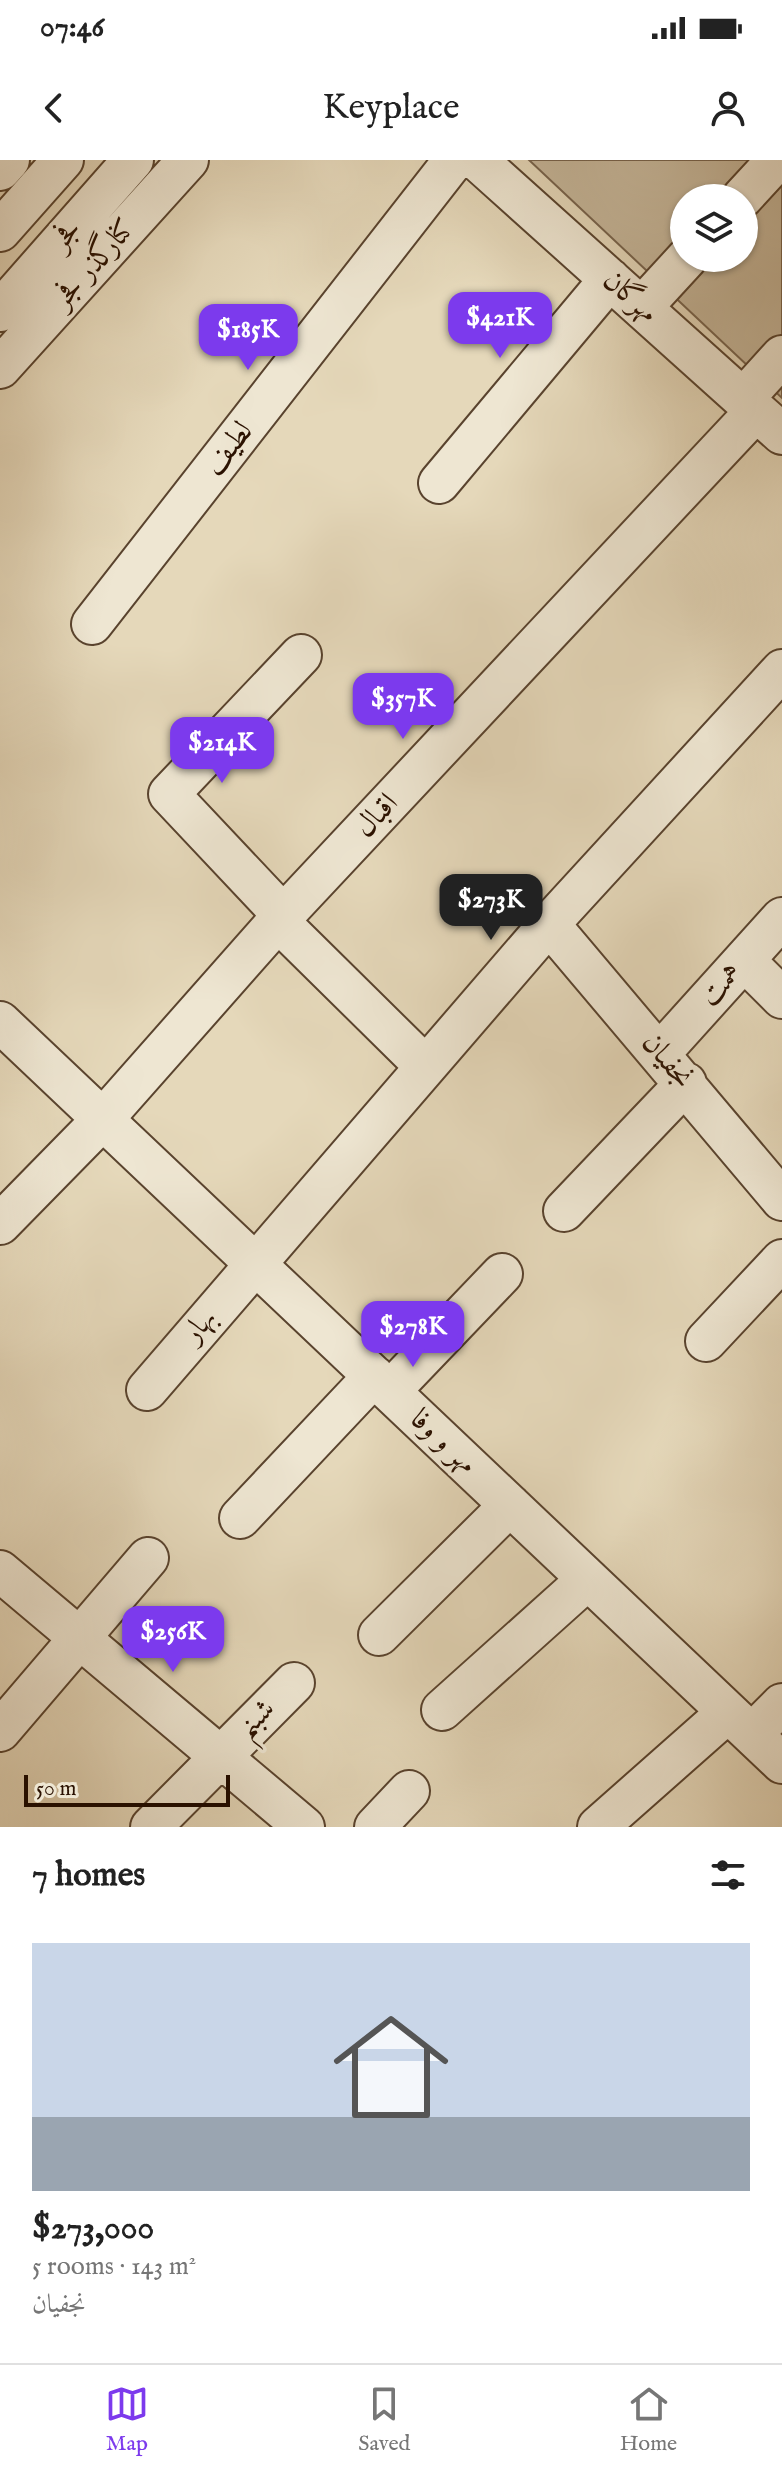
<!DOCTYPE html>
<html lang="en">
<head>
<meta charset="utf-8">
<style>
	body { margin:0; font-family:"IM FELL English",Amiri,serif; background:#f2f2f2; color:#222; height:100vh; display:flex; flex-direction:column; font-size:30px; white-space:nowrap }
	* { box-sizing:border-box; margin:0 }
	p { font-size:26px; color:#767676 }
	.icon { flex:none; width:44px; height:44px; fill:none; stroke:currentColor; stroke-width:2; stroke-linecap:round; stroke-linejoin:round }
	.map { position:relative; height:1667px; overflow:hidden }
	.drawer { display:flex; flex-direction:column; background:#fff; flex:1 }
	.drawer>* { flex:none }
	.fabs { position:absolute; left:670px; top:24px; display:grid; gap:16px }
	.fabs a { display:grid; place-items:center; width:88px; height:88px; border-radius:50%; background:#fff; box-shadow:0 2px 6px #0004; font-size:40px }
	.scale { position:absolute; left:24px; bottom:20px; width:206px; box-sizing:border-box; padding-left:8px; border:4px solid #2a1100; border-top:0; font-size:22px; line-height:28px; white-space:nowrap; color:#2a1100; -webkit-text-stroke:6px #eee6d2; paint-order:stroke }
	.price { position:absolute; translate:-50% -68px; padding:0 18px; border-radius:16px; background:#7c3aed; color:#fff; font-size:26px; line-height:52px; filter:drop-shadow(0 2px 4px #0008) }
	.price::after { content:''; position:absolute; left:50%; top:48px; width:24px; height:18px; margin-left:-12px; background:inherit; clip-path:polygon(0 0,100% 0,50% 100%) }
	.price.selected { background:#222; color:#fff }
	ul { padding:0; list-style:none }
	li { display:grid; align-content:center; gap:16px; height:424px; padding:0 32px }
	li span { display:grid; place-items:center; height:248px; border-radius:0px; color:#555 }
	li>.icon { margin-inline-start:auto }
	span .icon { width:144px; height:144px; fill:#fffc; stroke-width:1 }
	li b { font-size:34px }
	h2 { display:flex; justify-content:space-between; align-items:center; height:96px; padding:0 32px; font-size:34px }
	.status { display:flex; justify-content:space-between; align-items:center; height:56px; padding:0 40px; background:#fff; direction:ltr }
	.status svg { height:22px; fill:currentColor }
	header { display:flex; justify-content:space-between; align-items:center; height:104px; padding:0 32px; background:#fff; font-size:36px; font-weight:600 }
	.tab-bar { display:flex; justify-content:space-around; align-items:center; height:112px; border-top:2px solid #e0e0e0; background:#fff; font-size:22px; color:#767676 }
	.tab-bar a { display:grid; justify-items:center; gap:4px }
	.tab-bar .selected { color:#7c3aed }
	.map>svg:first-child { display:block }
</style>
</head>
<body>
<div class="status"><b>07:46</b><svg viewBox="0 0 49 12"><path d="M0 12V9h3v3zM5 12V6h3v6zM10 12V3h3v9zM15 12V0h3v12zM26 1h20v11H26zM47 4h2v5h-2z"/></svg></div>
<header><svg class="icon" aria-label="back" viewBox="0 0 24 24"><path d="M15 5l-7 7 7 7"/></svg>Keyplace<svg class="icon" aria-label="person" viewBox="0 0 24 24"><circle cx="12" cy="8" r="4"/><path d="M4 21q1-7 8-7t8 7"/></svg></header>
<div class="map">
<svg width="782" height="1667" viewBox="0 0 782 1667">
	<rect width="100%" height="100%" fill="#e5d8ba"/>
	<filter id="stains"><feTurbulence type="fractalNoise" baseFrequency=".0025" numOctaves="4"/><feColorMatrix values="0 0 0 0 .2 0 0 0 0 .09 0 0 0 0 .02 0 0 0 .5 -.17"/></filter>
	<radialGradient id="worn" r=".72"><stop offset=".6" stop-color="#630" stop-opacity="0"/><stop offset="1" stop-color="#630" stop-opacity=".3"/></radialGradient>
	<path fill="#c5b69a" stroke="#78644d" stroke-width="2" fill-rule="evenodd" d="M 529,0 L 782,0 L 782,238 ZM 684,38 L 744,38 L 744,98 L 684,98 Z"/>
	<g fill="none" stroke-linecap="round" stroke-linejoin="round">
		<g stroke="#59432e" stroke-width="44">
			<path id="minor" d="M 477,0 L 782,274
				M 0,10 L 9,0
				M 742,38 L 777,0
				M 0,71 L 63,0
				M 642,147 L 687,98
				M 0,151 L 133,0
				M 0,208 L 188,0
				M 743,239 L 782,196
				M 439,323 L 610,119
				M 92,464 L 454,0
				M 283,755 L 169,634 L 301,495
				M 278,761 L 425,906
				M 549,764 L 782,1040
				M 744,800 L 782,838
				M 0,862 L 782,1603
				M 661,892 L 782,758
				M 564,1051 L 686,923
				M 0,1064 L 103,959 L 278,761 L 756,251
				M 706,1181 L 782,1100
				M 147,1230 L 549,764 L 782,510
				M 390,1231 L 502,1114
				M 240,1358 L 374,1216
				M 0,1411 L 304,1667
				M 379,1475 L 510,1345
				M 442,1550 L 588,1419
				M 0,1571 L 148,1398
				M 752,1574 L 782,1544
				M 151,1667 L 294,1523
				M 375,1667 L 409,1631
				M 598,1667 L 728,1552"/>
		</g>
		<use href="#minor" stroke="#eee6d2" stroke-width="40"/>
	</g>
	<g text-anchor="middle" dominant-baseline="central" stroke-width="7" stroke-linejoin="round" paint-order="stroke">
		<g font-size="30" fill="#2a1100" stroke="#eee6d2">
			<text transform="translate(66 75) rotate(-49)">فجر</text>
			<text transform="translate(94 104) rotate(-48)">کنارگذر فجر</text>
			<text transform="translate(630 137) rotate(42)">مهرگان</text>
			<text transform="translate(229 289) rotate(-52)">لطیف</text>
			<text transform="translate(377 656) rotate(-47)">اقبال</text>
			<text transform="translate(721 825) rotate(-48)">همت</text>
			<text transform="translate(667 901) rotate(50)">نجفیان</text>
			<text transform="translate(200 1166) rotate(-50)">بهار</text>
			<text transform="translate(443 1282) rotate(43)">مهر و وفا</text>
			<text transform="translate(256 1559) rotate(-44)">شبنم</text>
		</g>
	</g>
	<rect width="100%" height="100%" filter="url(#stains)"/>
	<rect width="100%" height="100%" fill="url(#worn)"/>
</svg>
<div class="fabs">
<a><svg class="icon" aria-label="layers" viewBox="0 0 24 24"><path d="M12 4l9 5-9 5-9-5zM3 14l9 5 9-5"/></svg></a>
</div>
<div class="scale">50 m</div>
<b class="price" style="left:500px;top:200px">$421K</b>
<b class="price" style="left:248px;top:212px">$185K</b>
<b class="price" style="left:403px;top:581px">$357K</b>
<b class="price" style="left:222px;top:625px">$214K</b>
<b class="price selected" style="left:491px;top:782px">$273K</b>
<b class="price" style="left:413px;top:1209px">$278K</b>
<b class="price" style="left:173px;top:1514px">$256K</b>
</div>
<section class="drawer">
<h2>7 homes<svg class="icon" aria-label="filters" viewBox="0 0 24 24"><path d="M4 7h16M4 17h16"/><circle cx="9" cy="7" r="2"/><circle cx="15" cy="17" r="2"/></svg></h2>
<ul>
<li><span style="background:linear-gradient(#c9d6e8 70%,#9aa5b1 0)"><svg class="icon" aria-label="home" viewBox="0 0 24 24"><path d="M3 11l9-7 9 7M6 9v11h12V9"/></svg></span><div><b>$273,000</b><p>5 rooms · 143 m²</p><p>نجفیان</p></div></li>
</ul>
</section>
<nav class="tab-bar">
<a class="selected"><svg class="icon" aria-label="map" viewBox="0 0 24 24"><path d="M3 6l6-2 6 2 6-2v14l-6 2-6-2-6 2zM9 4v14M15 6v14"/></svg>Map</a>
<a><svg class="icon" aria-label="saved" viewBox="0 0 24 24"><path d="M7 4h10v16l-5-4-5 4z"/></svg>Saved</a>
<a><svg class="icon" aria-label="home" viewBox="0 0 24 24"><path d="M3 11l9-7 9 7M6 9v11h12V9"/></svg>Home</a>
</nav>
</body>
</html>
